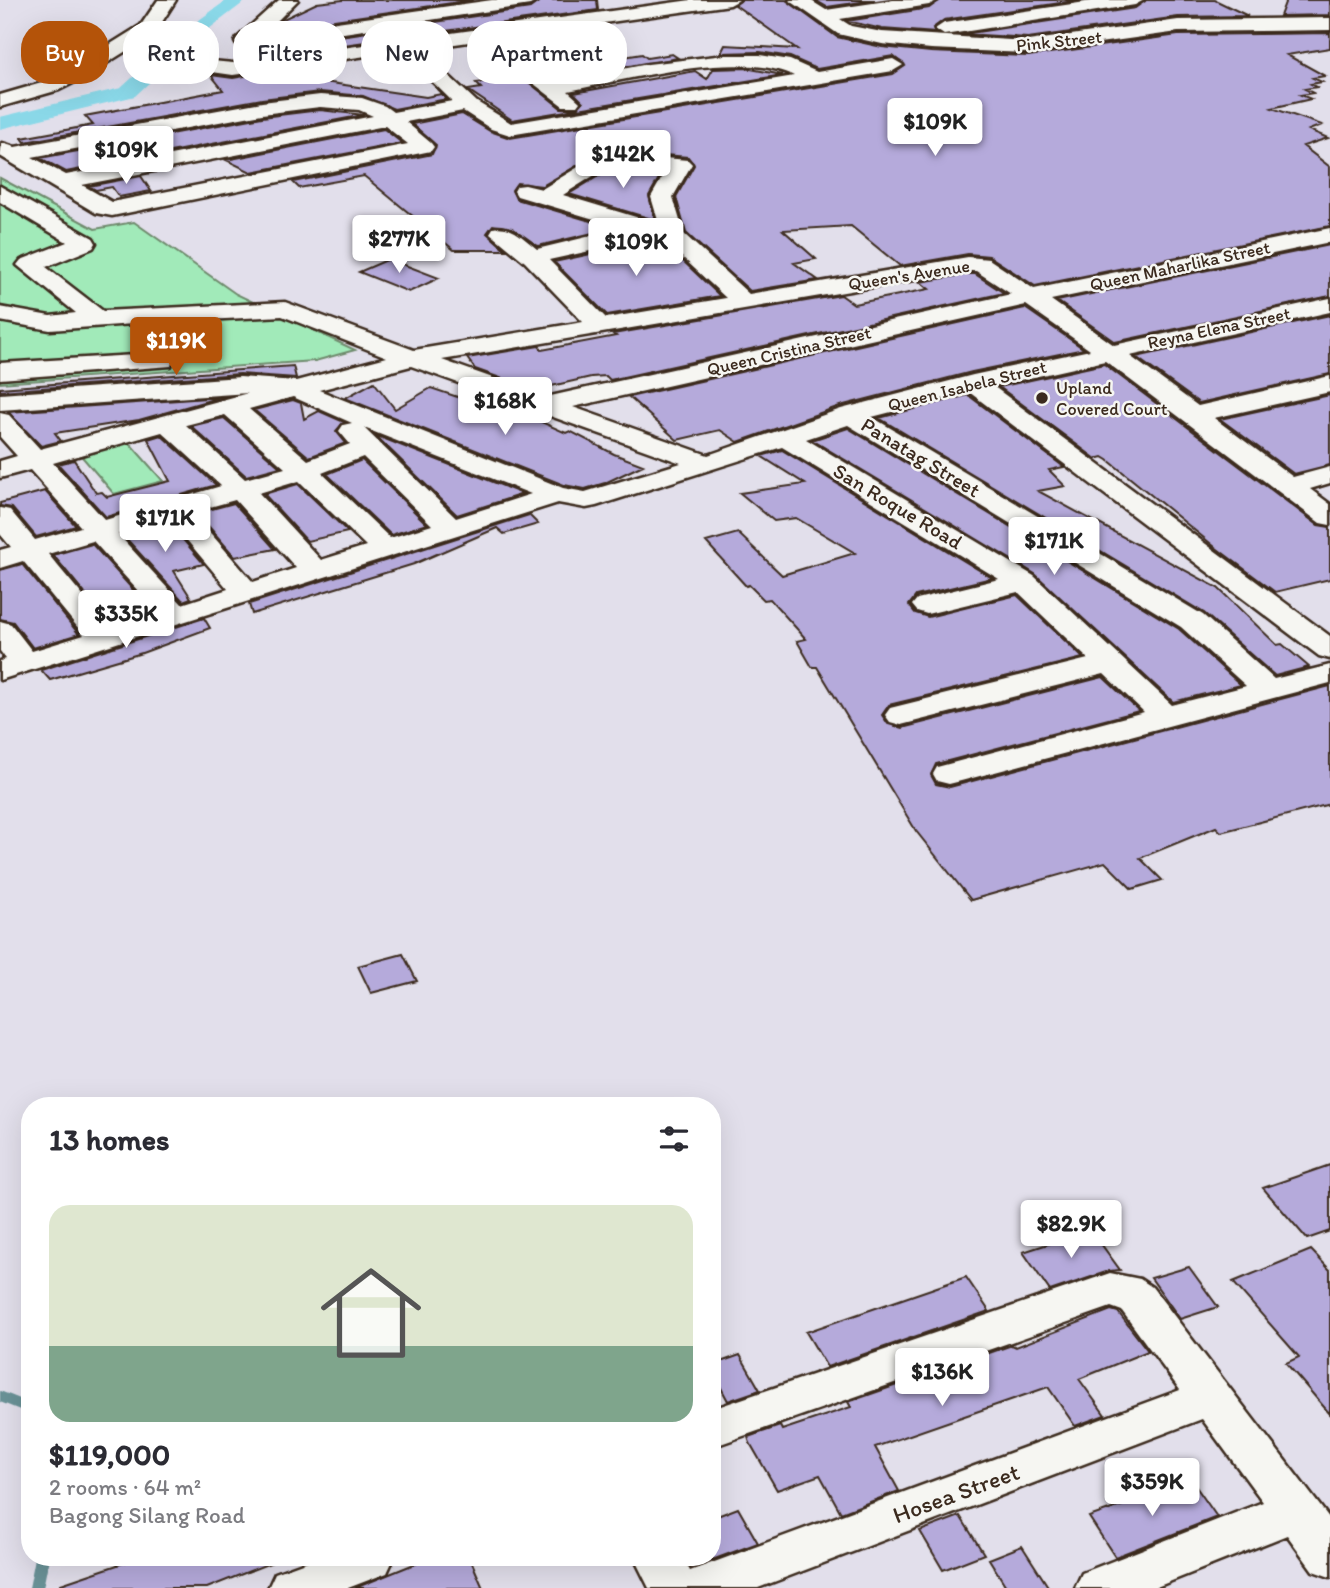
<!DOCTYPE html>
<html lang="en">
<head>
<meta charset="utf-8">
<style>
	body { margin:0; font-family:Itim,sans-serif; background:#f2f2f3; color:#2b2b33; height:100vh; display:flex; flex-direction:column; font-size:26px; white-space:nowrap }
	* { box-sizing:border-box; margin:0 }
	p { font-size:23px; color:#7c7c81 }
	.icon { flex:none; width:38px; height:38px; fill:none; stroke:currentColor; stroke-width:2; stroke-linecap:round; stroke-linejoin:round }
	.map { position:relative; flex:1; overflow:hidden }
	.sheet { position:absolute; left:21px; top:1097px; width:700px; height:469px; display:flex; flex-direction:column; background:#fff; border-radius:28px; box-shadow:0 7px 28px #0002 }
	.sheet>* { flex:none }
	.top-card { position:absolute; left:21px; top:21px; width:700px; height:63px; display:flex; gap:14px }
	.price { position:absolute; translate:-50% -60px; padding:0 16px; border-radius:7px; background:#fff; color:#222; font-size:23px; line-height:46px; filter:drop-shadow(0 2px 4px #0008) }
	.price::after { content:''; position:absolute; left:50%; top:42px; width:21px; height:16px; margin-left:-10px; background:inherit; clip-path:polygon(0 0,100% 0,50% 100%) }
	.price.current { background:#b45309; color:#fff }
	ul { padding:0; list-style:none }
	li { display:grid; align-content:center; gap:14px; height:371px; padding:0 28px }
	li span { display:grid; place-items:center; height:217px; border-radius:21px; color:#555 }
	li>.icon { margin-inline-start:auto }
	span .icon { width:126px; height:126px; fill:#fffc; stroke-width:1 }
	li b { font-size:30px }
	h2 { display:flex; justify-content:space-between; align-items:center; height:84px; padding:0 28px; font-size:30px }
	.tag { padding:0 24px; border-radius:28px; background:#fff; box-shadow:0 7px 28px #0002; font-size:24px; line-height:63px }
	.tag.current { background:#b45309; color:#fff }
	.map>svg:first-child { display:block }
</style>
</head>
<body>
<div class="map">
<svg width="1330" height="1588" viewBox="0 0 1330 1588">
	<rect width="100%" height="100%" fill="#e2dfeb"/>
	<filter id="ink" filterUnits="userSpaceOnUse"><feTurbulence type="fractalNoise" baseFrequency=".0143" numOctaves="2"/><feDisplacementMap in="SourceGraphic" scale="14" xChannelSelector="R" yChannelSelector="G"/><feConvolveMatrix kernelMatrix="1 2 1 2 8 2 1 2 1" color-interpolation-filters="sRGB"/></filter>
	<g filter="url(#ink)">
		<path fill="#a1eab9" stroke="#6e8a6c" stroke-width="2" d="M 0,178 L 95,229 L 134,222 L 236,294 L 355,350 L 315,361 L 0,383 Z
			M 126,439 L 163,481 L 114,494 L 78,452 Z"/>
		<g fill="none" stroke-linecap="round" stroke-linejoin="round">
			<path fill="#6a9297" fill-rule="evenodd" d="M 0,1391 L 30,1403 L 30,1414 L 0,1402 Z
				M 35,1558 L 49,1558 L 43,1588 L 29,1588 Z"/>
			<path fill="#8ad8e8" fill-rule="evenodd" d="M 227,0 L 247,0 L 197,38 L 135,96 L 0,129 L 0,117 L 121,88 L 185,30 Z"/>
		</g>
		<path fill="#b5aadb" stroke="#3b2a1e" stroke-width="2" d="M 343,0 L 473,0 L 279,28 L 277,25 L 283,19 L 317,3 Z
			M 541,0 L 597,0 L 598,10 L 300,51 L 293,43 L 530,8 Z
			M 741,0 L 786,0 L 837,37 L 882,47 L 931,52 L 1028,56 L 1178,35 L 1330,33 L 1330,48 L 1287,55 L 1325,76 L 1313,78 L 1322,82 L 1311,84 L 1317,87 L 1305,89 L 1313,93 L 1301,95 L 1311,99 L 1272,108 L 1322,125 L 1309,130 L 1328,138 L 1303,146 L 1330,167 L 1330,226 L 1035,286 L 989,256 L 968,254 L 900,266 L 851,226 L 783,230 L 816,259 L 794,263 L 818,280 L 750,291 L 686,233 L 676,197 L 694,165 L 688,157 L 604,150 L 542,186 L 517,183 L 512,190 L 516,199 L 614,228 L 538,246 L 512,228 L 493,225 L 487,233 L 506,250 L 454,250 L 364,176 L 299,188 L 293,182 L 432,154 L 436,145 L 412,124 L 462,114 L 490,131 L 510,138 L 893,74 L 905,66 L 893,56 L 817,69 L 790,57 L 760,52 L 721,53 L 725,45 L 797,49 L 735,5 Z
			M 815,0 L 875,0 L 827,7 Z
			M 940,0 L 1081,0 L 944,20 L 933,28 L 936,33 L 882,29 L 847,21 L 929,8 Z
			M 1146,0 L 1215,0 L 1248,16 L 1178,17 L 1028,38 L 964,34 L 1135,8 Z
			M 1286,0 L 1330,0 L 1330,15 L 1280,16 Z
			M 642,54 L 647,58 L 672,54 L 678,58 L 557,79 L 544,70 Z
			M 745,68 L 783,75 L 512,120 L 468,90 L 481,88 L 476,83 L 485,82 L 480,78 L 516,72 L 561,108 L 577,109 L 583,102 L 574,93 L 695,71 L 707,79 L 713,69 Z
			M 263,73 L 426,97 L 441,94 L 447,99 L 394,109 L 363,96 L 320,92 L 262,99 L 25,142 L 22,138 L 93,125 L 85,116 L 223,90 L 211,75 L 233,78 Z
			M 320,110 L 364,115 L 66,172 L 40,158 L 262,117 Z
			M 384,129 L 402,143 L 251,172 L 226,160 Z
			M 610,169 L 663,171 L 649,196 L 655,220 L 569,194 Z
			M 141,176 L 151,191 L 119,197 L 112,187 L 96,190 L 89,186 Z
			M 646,238 L 664,243 L 720,296 L 607,315 L 554,262 L 632,245 Z
			M 1330,245 L 1330,296 L 1115,342 L 1057,301 Z
			M 389,259 L 439,278 L 409,292 L 359,272 Z
			M 968,274 L 975,274 L 1004,293 L 610,380 L 606,376 L 591,377 L 534,390 L 475,369 L 467,358 L 539,346 L 542,350 L 616,336 L 613,334 L 841,295 L 854,304 L 929,289 L 920,282 Z
			M 1025,308 L 1084,349 L 972,372 L 840,406 L 738,442 L 720,430 L 677,440 L 629,397 Z
			M 1330,315 L 1330,374 L 1199,403 L 1136,357 Z
			M 1104,364 L 1318,525 L 1330,527 L 1330,579 L 1275,592 L 1215,547 L 1108,460 L 1103,457 L 1096,459 L 999,387 Z
			M 293,366 L 296,378 L 240,374 L 0,391 L 0,388 Z
			M 374,382 L 395,409 L 431,388 L 508,414 L 501,404 L 566,433 L 570,431 L 614,454 L 643,465 L 605,483 L 585,489 L 564,485 L 345,398 Z
			M 968,395 L 1064,467 L 1049,470 L 1065,486 L 1038,491 L 1218,588 L 1277,645 L 1282,644 L 1309,667 L 1275,676 L 1204,613 L 879,418 Z
			M 1330,395 L 1330,465 L 1294,474 L 1220,419 Z
			M 221,397 L 139,420 L 55,433 L 61,441 L 41,446 L 8,412 Z
			M 293,400 L 301,403 L 304,419 L 319,411 L 344,422 L 336,431 L 346,443 L 309,457 L 254,410 Z
			M 224,418 L 280,467 L 246,476 L 191,426 Z
			M 848,428 L 1179,629 L 1241,685 L 1173,702 L 1035,574 L 812,440 Z
			M 161,435 L 216,485 L 106,517 L 58,464 L 74,460 L 96,493 L 102,492 L 107,497 L 170,481 L 148,439 Z
			M 375,435 L 523,494 L 457,515 Z
			M 782,450 L 992,578 L 916,596 L 909,605 L 915,613 L 928,617 L 1017,595 L 1083,658 L 889,705 L 882,715 L 888,724 L 902,728 L 1103,677 L 1139,711 L 936,764 L 931,775 L 936,784 L 950,787 L 1330,686 L 1330,804 L 1221,832 L 1216,827 L 1140,858 L 1162,880 L 1132,889 L 1105,862 L 971,900 L 916,831 L 817,667 L 812,667 L 797,641 L 806,639 L 770,599 L 764,600 L 749,585 L 746,586 L 706,542 L 738,533 L 782,575 L 855,553 L 796,518 L 774,521 L 740,493 L 805,484 L 761,456 Z
			M 362,460 L 427,524 L 391,535 L 327,474 Z
			M 298,484 L 348,532 L 307,541 L 264,494 Z
			M 45,491 L 76,526 L 36,537 L 12,508 L 0,506 L 0,503 Z
			M 234,503 L 275,549 L 235,557 L 197,513 Z
			M 529,515 L 538,524 L 504,534 L 497,528 L 414,564 L 252,614 L 249,604 Z
			M 168,522 L 204,564 L 174,571 L 191,598 L 183,601 L 123,535 Z
			M 92,544 L 152,611 L 110,624 L 53,555 Z
			M 22,564 L 79,634 L 33,648 L 13,622 L 0,619 L 0,570 Z
			M 204,618 L 210,628 L 142,653 L 50,680 L 41,670 Z
			M 403,954 L 417,981 L 371,993 L 358,966 Z
			M 1330,1165 L 1330,1231 L 1307,1239 L 1263,1188 Z
			M 1091,1230 L 1120,1270 L 1109,1271 L 1050,1291 L 1023,1252 Z
			M 1311,1250 L 1330,1270 L 1330,1414 L 1286,1363 L 1299,1357 L 1233,1282 Z
			M 1189,1267 L 1218,1307 L 1180,1319 L 1151,1278 Z
			M 966,1277 L 989,1311 L 827,1367 L 806,1332 Z
			M 1111,1310 L 1118,1312 L 1148,1351 L 1079,1379 L 1105,1415 L 1075,1426 L 1048,1387 L 875,1447 L 899,1491 L 841,1513 L 820,1475 L 777,1490 L 750,1443 L 748,1437 L 780,1426 L 782,1430 L 851,1407 L 848,1402 L 1012,1345 L 1016,1347 Z
			M 740,1355 L 760,1390 L 728,1401 L 712,1371 L 712,1365 Z
			M 1192,1481 L 1217,1517 L 1115,1557 L 1089,1517 Z
			M 738,1508 L 758,1543 L 712,1560 L 712,1518 Z
			M 960,1516 L 984,1554 L 943,1570 L 920,1531 Z
			M 1022,1546 L 1049,1588 L 1007,1588 L 989,1559 Z
			M 138,1558 L 280,1558 L 280,1559 L 207,1588 L 61,1588 L 61,1584 Z
			M 429,1558 L 470,1558 L 483,1588 L 355,1588 Z"/>
		<g fill="none" stroke-linecap="round" stroke-linejoin="round">
			<g stroke="#3b2a1e" stroke-width="5">
				<path id="minor" d="M 158,0 L 176,0 L 155,33 L 83,78 L 59,90 L 0,107 L 0,95 L 45,82 L 69,70 L 141,25 Z
					M 279,0 L 298,0 L 266,32 L 492,0 L 539,0 L 530,5 L 244,48 L 237,46 L 235,42 L 237,38 Z
					M 691,0 L 739,0 L 730,5 L 420,49 L 477,102 L 511,123 L 794,76 C 742,49 625,80 568,91 L 580,102 L 577,106 L 563,106 L 521,74 L 518,70 L 528,64 L 535,66 L 556,82 L 648,64 L 725,55 L 760,55 L 790,60 L 817,72 L 893,59 L 903,65 L 893,71 L 510,135 L 491,129 L 463,111 L 406,122 L 431,143 L 434,147 L 431,151 L 112,216 L 96,213 L 0,156 L 2,143 L 15,147 L 262,102 L 320,95 L 362,98 L 385,106 L 393,112 L 452,101 L 401,51 L 233,75 L 205,71 L 202,67 L 212,61 L 233,63 ZM 320,107 L 359,110 L 373,116 L 66,175 L 32,157 L 262,114 ZM 385,126 L 408,144 L 112,202 L 82,185 Z
					M 789,0 L 810,0 L 826,10 L 893,0 L 938,0 L 929,5 L 840,19 L 851,26 L 882,32 L 1028,41 L 1178,20 L 1330,18 L 1330,30 L 1178,32 L 1028,53 L 931,49 L 882,44 L 838,34 Z
					M 1099,0 L 1144,0 L 1135,5 L 944,35 L 935,29 L 944,23 Z
					M 605,153 L 688,160 L 692,164 L 673,197 L 684,234 L 749,294 L 968,257 L 989,259 L 1034,289 L 1330,228 L 1330,242 L 1051,300 L 1114,345 L 1330,298 L 1330,312 L 1130,356 L 1198,406 L 1330,376 L 1330,392 L 1214,418 L 1293,477 L 1330,467 L 1330,483 L 1310,489 L 1330,504 L 1330,525 L 1320,523 L 1105,361 L 993,386 L 1330,636 L 1330,659 L 1319,656 L 969,392 L 872,417 L 1203,615 L 1274,679 L 1330,665 L 1330,683 L 961,781 L 949,784 L 937,781 L 933,774 L 937,767 L 1144,712 L 1104,674 L 901,725 L 890,722 L 885,715 L 890,708 L 1088,659 L 1018,592 L 927,614 L 917,611 L 912,605 L 917,599 L 999,579 L 782,447 L 596,506 L 586,508 L 558,503 L 0,680 L 0,661 L 6,659 L 0,651 L 0,621 L 11,624 L 32,651 L 84,635 L 23,561 L 0,568 L 0,550 L 11,547 L 0,534 L 0,508 L 10,510 L 35,540 L 81,527 L 30,470 L 0,478 L 0,461 L 17,456 L 0,437 L 0,413 L 9,415 L 40,449 L 248,393 L 0,410 L 0,394 L 240,377 L 296,381 L 387,357 L 282,316 L 186,321 L 171,366 L 0,379 L 0,363 L 152,354 L 161,322 L 50,330 L 0,321 L 0,307 L 50,316 L 76,313 L 17,265 L 21,260 L 67,242 L 0,202 L 0,186 L 93,238 L 96,243 L 93,248 L 46,267 L 103,311 L 285,302 L 414,350 L 583,322 L 525,262 L 490,233 L 493,228 C 511,224 524,239 537,249 L 624,228 L 517,196 L 514,191 L 517,186 L 525,185 L 542,189 L 598,155 ZM 609,166 L 667,169 L 651,197 L 659,224 L 563,195 ZM 646,235 L 665,241 L 726,298 L 606,318 L 549,260 L 631,242 ZM 968,271 L 976,271 L 1011,294 L 546,397 L 442,360 ZM 1026,305 L 1090,350 L 973,375 L 841,409 L 708,455 L 573,407 ZM 411,366 L 681,463 L 585,492 L 563,488 L 319,390 ZM 293,397 L 352,423 L 343,425 L 339,431 L 350,444 L 308,460 L 249,409 ZM 225,415 L 285,468 L 245,479 L 186,425 ZM 848,425 L 1181,627 L 1246,686 L 1172,705 L 1034,576 L 806,439 ZM 364,428 L 531,494 L 456,518 ZM 162,432 L 221,486 L 105,520 L 53,463 ZM 363,457 L 432,525 L 390,538 L 322,473 ZM 299,481 L 366,546 L 321,560 L 259,493 ZM 235,500 L 296,568 L 253,582 L 192,512 ZM 169,519 L 228,589 L 182,604 L 118,534 ZM 93,541 L 157,612 L 109,627 L 48,554 Z
					M 1110,1273 L 1140,1279 L 1152,1287 L 1330,1519 L 1330,1577 L 1313,1571 L 1287,1535 L 1154,1588 L 1075,1588 L 1082,1573 L 1263,1502 L 1202,1419 L 758,1588 L 649,1588 L 634,1558 L 683,1558 L 690,1571 L 1180,1390 L 1122,1311 L 1111,1307 L 712,1447 L 712,1409 Z
					M 316,1558 L 394,1558 L 387,1573 L 348,1588 L 268,1588 L 275,1573 Z"/>
			</g>
			<use href="#minor" fill="#f6f6f2" fill-rule="evenodd"/>
		</g>
	</g>
	<circle fill="#3b2a1e" stroke="#f6f6f2" stroke-width="2.5" cx="1042" cy="398" r="7"/>
	<g text-anchor="middle" dominant-baseline="central" stroke-width="5" stroke-linejoin="round" paint-order="stroke">
		<g font-size="18" fill="#3b2a1e" stroke="#f6f6f2">
			<text transform="translate(1059 41) rotate(-6)">Pink Street</text>
			<text transform="translate(1180 266) rotate(-12)">Queen Maharlika Street</text>
			<text transform="translate(909 275) rotate(-9)">Queen's Avenue</text>
			<text transform="translate(1219 328) rotate(-12)">Reyna Elena Street</text>
			<text transform="translate(789 351) rotate(-13)">Queen Cristina Street</text>
			<text transform="translate(967 386) rotate(-14)">Queen Isabela Street</text>
		</g>
		<g font-size="18" fill="#3b2a1e" stroke="#f6f6f2" text-anchor="start">
			<text x="1056" y="388">Upland<tspan x="1056" dy="21">Covered Court</tspan></text>
		</g>
		<g font-size="21" fill="#3b2a1e" stroke="#f6f6f2">
			<text transform="translate(921 457) rotate(31)">Panatag Street</text>
			<text transform="translate(898 506) rotate(31)">San Roque Road</text>
		</g>
		<g font-size="24" fill="#3b2a1e" stroke="#f6f6f2">
			<text transform="translate(956 1493) rotate(-20)">Hosea Street</text>
		</g>
	</g>
</svg>
<b class="price" style="left:935px;top:158px">$109K</b>
<b class="price" style="left:126px;top:186px">$109K</b>
<b class="price" style="left:623px;top:190px">$142K</b>
<b class="price" style="left:399px;top:275px">$277K</b>
<b class="price" style="left:636px;top:278px">$109K</b>
<b class="price current" style="left:176px;top:377px">$119K</b>
<b class="price" style="left:505px;top:437px">$168K</b>
<b class="price" style="left:165px;top:554px">$171K</b>
<b class="price" style="left:1054px;top:577px">$171K</b>
<b class="price" style="left:126px;top:650px">$335K</b>
<b class="price" style="left:1071px;top:1260px">$82.9K</b>
<b class="price" style="left:942px;top:1408px">$136K</b>
<b class="price" style="left:1152px;top:1518px">$359K</b>
<div class="top-card">
<a class="tag current">Buy</a>
<a class="tag">Rent</a>
<a class="tag">Filters</a>
<a class="tag">New</a>
<a class="tag">Apartment</a>
</div>
<section class="sheet">
<h2>13 homes<svg class="icon" aria-label="filters" viewBox="0 0 24 24"><path d="M4 7h16M4 17h16"/><circle cx="9" cy="7" r="2"/><circle cx="15" cy="17" r="2"/></svg></h2>
<ul>
<li><span style="background:linear-gradient(#dfe7d0 65%,#7fa58c 0)"><svg class="icon" aria-label="home" viewBox="0 0 24 24"><path d="M3 11l9-7 9 7M6 9v11h12V9"/></svg></span><div><b>$119,000</b><p>2 rooms · 64 m²</p><p>Bagong Silang Road</p></div></li>
</ul>
</section>
</div>
</body>
</html>
